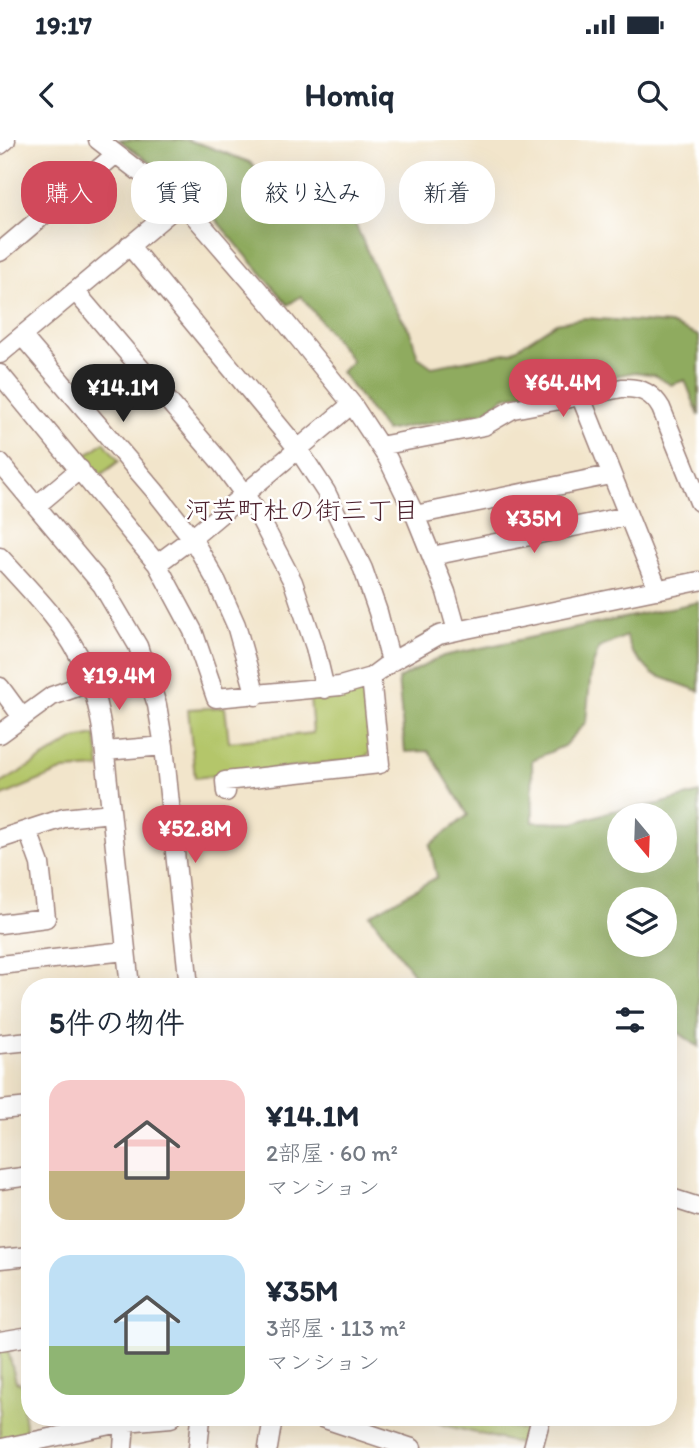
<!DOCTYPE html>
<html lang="ja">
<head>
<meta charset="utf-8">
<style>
	body { margin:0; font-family:Itim,"Klee One",sans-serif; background:#f2f2f3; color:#1f2937; height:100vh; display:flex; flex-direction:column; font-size:26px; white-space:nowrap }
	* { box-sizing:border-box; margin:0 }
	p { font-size:23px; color:#747a83 }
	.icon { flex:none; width:38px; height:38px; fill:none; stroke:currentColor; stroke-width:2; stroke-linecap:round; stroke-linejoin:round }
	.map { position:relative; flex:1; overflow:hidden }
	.drawer { position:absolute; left:21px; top:838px; width:656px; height:448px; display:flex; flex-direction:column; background:#fff; border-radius:28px; box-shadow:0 7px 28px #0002 }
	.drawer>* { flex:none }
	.guide { position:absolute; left:21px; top:21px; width:658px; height:63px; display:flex; gap:14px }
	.needle { width:46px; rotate:161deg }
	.buttons { position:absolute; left:607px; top:663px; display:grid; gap:14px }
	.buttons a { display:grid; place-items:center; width:70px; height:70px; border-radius:50%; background:#fff; box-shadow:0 7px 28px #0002; font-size:35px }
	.price { position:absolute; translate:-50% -60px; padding:0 16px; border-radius:24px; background:#d1495b; color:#fff; font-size:23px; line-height:46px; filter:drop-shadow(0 2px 4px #0008) }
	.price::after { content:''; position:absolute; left:50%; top:42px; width:21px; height:16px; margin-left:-10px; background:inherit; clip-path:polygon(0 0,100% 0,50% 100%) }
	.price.on { background:#222; color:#fff }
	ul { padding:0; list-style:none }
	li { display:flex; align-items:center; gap:21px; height:175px; padding:0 28px }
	li span { display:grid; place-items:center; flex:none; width:196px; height:140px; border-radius:21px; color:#555 }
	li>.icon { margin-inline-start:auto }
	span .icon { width:84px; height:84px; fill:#fffc; stroke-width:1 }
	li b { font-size:30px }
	h2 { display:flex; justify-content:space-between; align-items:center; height:84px; padding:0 28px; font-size:30px }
	.chip { padding:0 24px; border-radius:28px; background:#fff; box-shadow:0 7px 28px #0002; font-size:24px; line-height:63px }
	.chip.on { background:#d1495b; color:#fff }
	.status { display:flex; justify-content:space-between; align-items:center; height:49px; padding:0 35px; background:#fff; direction:ltr }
	.status svg { height:19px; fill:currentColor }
	header { display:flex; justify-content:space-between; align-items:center; height:91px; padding:0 28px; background:#fff; font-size:32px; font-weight:700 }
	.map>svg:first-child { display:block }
</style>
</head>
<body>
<div class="status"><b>19:17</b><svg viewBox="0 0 49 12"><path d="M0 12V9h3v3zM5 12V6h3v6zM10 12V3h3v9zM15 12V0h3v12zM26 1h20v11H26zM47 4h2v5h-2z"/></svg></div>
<header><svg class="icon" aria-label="back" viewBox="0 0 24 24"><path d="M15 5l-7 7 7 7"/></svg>Homiq<svg class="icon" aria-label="search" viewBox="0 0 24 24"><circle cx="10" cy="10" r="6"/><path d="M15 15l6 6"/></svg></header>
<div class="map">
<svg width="699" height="1308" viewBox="0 0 699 1308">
	<rect width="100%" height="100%" fill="#fff"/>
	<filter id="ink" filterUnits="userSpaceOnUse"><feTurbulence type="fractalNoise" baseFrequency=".0143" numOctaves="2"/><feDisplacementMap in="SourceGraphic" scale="14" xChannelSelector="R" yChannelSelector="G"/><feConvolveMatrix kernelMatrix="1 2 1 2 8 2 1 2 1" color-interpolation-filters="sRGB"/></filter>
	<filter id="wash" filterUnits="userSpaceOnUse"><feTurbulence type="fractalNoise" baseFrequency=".00686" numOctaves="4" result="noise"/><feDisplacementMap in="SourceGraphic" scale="28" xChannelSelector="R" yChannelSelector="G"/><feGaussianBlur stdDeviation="1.57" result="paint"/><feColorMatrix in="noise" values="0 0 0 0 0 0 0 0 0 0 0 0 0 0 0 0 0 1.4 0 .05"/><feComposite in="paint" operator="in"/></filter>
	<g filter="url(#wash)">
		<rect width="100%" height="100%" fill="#f2e5cb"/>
		<path fill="#b4c66a" stroke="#7f724a" stroke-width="2" d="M 104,302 L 119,321 L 98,337 L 83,318 Z
			M 359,549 L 366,556 L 372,611 L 363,619 L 195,638 L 188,569 L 225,567 L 229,602 L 313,593 L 310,558 Z
			M 96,595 L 100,628 L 64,630 L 0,657 L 0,644 L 75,599 Z
			M 8,1210 L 16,1242 L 30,1247 L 30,1262 L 23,1270 L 26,1294 L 0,1300 L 0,1211 Z
			M 427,1278 L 475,1278 L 527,1291 L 524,1305 L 444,1285 Z"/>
		<path fill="#8fab5e" stroke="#6c6544" stroke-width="2" fill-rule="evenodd" d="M 119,0 L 187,0 L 204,5 L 249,22 L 287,53 L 311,63 L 349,70 L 385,151 L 410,191 L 418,217 L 432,227 L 511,212 L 556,183 L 585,178 L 670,184 L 699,196 L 699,276 L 685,240 L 671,245 L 654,235 L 635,232 L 505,257 L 484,272 L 386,291 L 341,232 L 352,221 L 301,156 L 288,165 L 195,55 Z
			M 699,462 L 699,551 L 652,534 L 632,512 L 626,496 L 599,508 L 591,531 L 586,582 L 564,606 L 532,620 L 533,682 L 574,683 L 612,671 L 659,664 L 699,653 L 699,907 L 669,886 L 668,847 L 417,847 L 412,832 L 370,775 L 437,737 L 430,705 L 468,675 L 429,611 L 405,612 L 398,539 L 443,516 ZM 620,676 L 665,676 L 665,721 L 620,721 ZM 620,760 L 665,760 L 665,805 L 620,805 Z"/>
	</g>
	<g filter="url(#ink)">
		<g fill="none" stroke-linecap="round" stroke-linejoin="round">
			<g stroke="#9e827b" stroke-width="21">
				<path id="minor" d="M 0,5 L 6,0
					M 129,105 L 298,309 L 326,352 L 363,429 L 378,472 L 391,522
					M 0,112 L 116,14
					M 75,151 L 222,324 L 255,369 L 293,442 L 315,507 L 325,549
					M 22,196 L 154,350 L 192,398 L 217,442 L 236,485 L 256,556
					M 0,214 L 181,63
					M 0,234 L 157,424 L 193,491 L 216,558 L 340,546 L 371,537 L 391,522 L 439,495 L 457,491 L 446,452 L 415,375 L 388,319 L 352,264 L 274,168 L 190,71 L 98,0
					M 580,255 L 658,450
					M 380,306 L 484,286 L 513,269 L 622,248 C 639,247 652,252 661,268 L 699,362
					M 0,323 L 102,445 L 138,506 L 146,531 L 157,565 L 164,606 L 189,847
					M 36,366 L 80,329
					M 415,375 L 610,335
					M 432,416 L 627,376
					M 0,417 C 27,447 59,478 78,514 C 92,539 99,568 103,596 L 130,847
					M 157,424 L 192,398 L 352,264
					M 457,491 L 699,441
					M 0,547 L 22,577
					M 0,594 L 52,556 L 91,542
					M 105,611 L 164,606
					M 226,652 L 225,641 L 380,624 L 371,537
					M 0,699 L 64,678 L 111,673
					M 0,784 L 46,778 L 40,724 L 28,691
					M 0,825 L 125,811
					M 0,904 L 30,901
					M 0,970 L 30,967
					M 0,1040 L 30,1036
					M 668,1057 L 699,1067
					M 0,1119 L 30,1116
					M 0,1201 L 30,1196
					M 322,1278 L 412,1308
					M 2,1308 L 125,1282
					M 123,1308 L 125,1282 L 171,1278
					M 198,1308 L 201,1278
					M 268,1308 L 273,1278
					M 533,1308 L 541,1278"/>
			</g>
			<use href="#minor" stroke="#fff" stroke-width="18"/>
		</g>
	</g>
	<g text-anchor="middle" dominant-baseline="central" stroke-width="5" stroke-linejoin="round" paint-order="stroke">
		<g font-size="26" fill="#4a1f2b" stroke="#fff">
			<text x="302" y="370">河芸町杜の街三丁目</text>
		</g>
	</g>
</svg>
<div class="buttons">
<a><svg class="needle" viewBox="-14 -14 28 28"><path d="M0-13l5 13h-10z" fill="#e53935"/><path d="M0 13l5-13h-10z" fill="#747a83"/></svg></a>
<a><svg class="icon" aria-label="layers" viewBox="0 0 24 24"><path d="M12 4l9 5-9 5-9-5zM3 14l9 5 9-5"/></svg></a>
</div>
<b class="price" style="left:563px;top:279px">¥64.4M</b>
<b class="price on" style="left:123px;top:284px">¥14.1M</b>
<b class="price" style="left:534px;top:415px">¥35M</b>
<b class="price" style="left:119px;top:572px">¥19.4M</b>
<b class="price" style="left:195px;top:725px">¥52.8M</b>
<div class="guide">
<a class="chip on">購入</a>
<a class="chip">賃貸</a>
<a class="chip">絞り込み</a>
<a class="chip">新着</a>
</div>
<section class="drawer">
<h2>5件の物件<svg class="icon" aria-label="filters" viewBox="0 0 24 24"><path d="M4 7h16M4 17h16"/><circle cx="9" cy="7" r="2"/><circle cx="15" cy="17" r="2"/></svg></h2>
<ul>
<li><span style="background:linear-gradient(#f6c9c9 65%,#c2b280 0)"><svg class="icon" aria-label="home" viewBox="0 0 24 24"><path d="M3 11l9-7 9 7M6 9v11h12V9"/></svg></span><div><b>¥14.1M</b><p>2部屋 · 60 m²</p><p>マンション</p></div></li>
<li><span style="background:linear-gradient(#bfe0f5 65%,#8fb573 0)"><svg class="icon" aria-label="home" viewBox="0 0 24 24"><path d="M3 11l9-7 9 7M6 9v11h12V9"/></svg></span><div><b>¥35M</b><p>3部屋 · 113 m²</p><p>マンション</p></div></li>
</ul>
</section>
</div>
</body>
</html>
